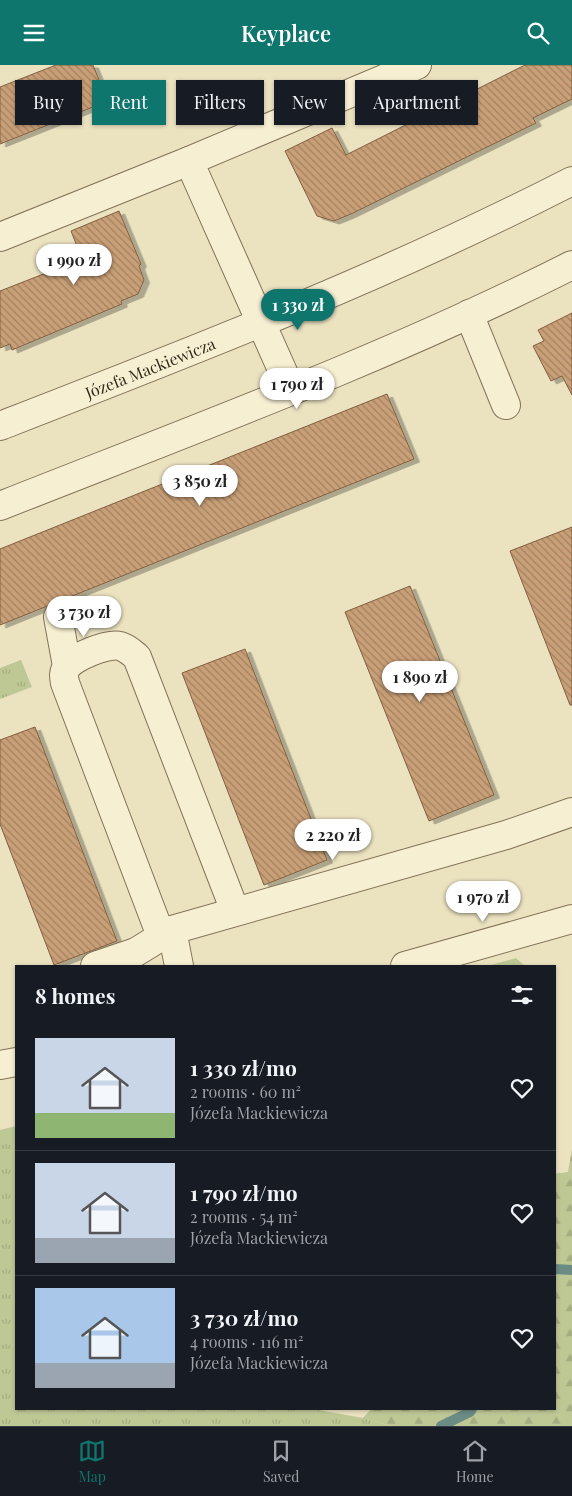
<!DOCTYPE html>
<html lang="en">
<head>
<meta charset="utf-8">
<style>
	body { margin:0; font-family:"Playfair Display",serif; background:#242831; color:#f1f3f6; height:100vh; display:flex; flex-direction:column; font-size:19px; white-space:nowrap }
	* { box-sizing:border-box; margin:0 }
	p { font-size:16px; color:#9ea1a6 }
	.icon { flex:none; width:28px; height:28px; fill:none; stroke:currentColor; stroke-width:2; stroke-linecap:round; stroke-linejoin:round }
	.map { position:relative; flex:1; overflow:hidden }
	.side { position:absolute; left:15px; top:900px; width:541px; height:445px; display:flex; flex-direction:column; background:#171b24; border-radius:0px; box-shadow:0 1px 4px #0004 }
	.side>* { flex:none }
	.hud { position:absolute; left:15px; top:15px; width:542px; height:45px; display:flex; gap:10px }
	.price { position:absolute; translate:-50% -42px; padding:0 11px; border-radius:18px; background:#fff; color:#222; font-size:16px; line-height:32px; filter:drop-shadow(0 1px 2px #0008) }
	.price::after { content:''; position:absolute; left:50%; top:30px; width:15px; height:11px; margin-left:-8px; background:inherit; clip-path:polygon(0 0,100% 0,50% 100%) }
	.price.current { background:#0f766e; color:#fff }
	ul { padding:0; list-style:none }
	li { display:flex; align-items:center; gap:15px; height:125px; padding:0 20px }
	li+li { border-top:1px solid #363941 }
	li span { display:grid; place-items:center; flex:none; width:140px; height:100px; border-radius:0px; color:#555 }
	li>.icon { margin-inline-start:auto }
	span .icon { width:60px; height:60px; fill:#fffc; stroke-width:1 }
	li b { font-size:21px }
	h2 { display:flex; justify-content:space-between; align-items:center; height:60px; padding:0 20px; font-size:21px }
	.chip { padding:0 18px; border-radius:0px; background:#171b24; box-shadow:0 1px 4px #0004; font-size:18px; line-height:45px }
	.chip.current { background:#0f766e; color:#fff }
	header { display:flex; justify-content:space-between; align-items:center; height:65px; padding:0 20px; background:#0f766e; color:#fff; font-size:22px; font-weight:600 }
	.dock { display:flex; justify-content:space-around; align-items:center; height:70px; border-top:1px solid #363941; background:#171b24; font-size:14px; color:#9ea1a6 }
	.dock a { display:grid; justify-items:center; gap:2px }
	.dock .current { color:#0f766e }
	.map>svg:first-child { display:block }
</style>
</head>
<body>
<header><svg class="icon" aria-label="menu" viewBox="0 0 24 24"><path d="M4 6h16M4 12h16M4 18h16"/></svg>Keyplace<svg class="icon" aria-label="search" viewBox="0 0 24 24"><circle cx="10" cy="10" r="6"/><path d="M15 15l6 6"/></svg></header>
<div class="map">
<svg width="572" height="1361" viewBox="0 0 572 1361">
	<defs>
		<pattern id="grass-tufts" width="24" height="20" patternUnits="userSpaceOnUse" patternTransform="scale(1.25)"><rect width="24" height="20" fill="#bec895"/><path d="M3 7l-1-3M5 7V3M7 7l1-3M15 17l-1-3M17 17v-4M19 17l1-3" fill="none" stroke="#a4ac80"/></pattern>
		<pattern id="forest-firs" width="22" height="20" patternUnits="userSpaceOnUse" patternTransform="scale(1.25)"><rect width="22" height="20" fill="#bec895"/><path d="M5 1l3.5 6h-7zM16 11l3.5 6h-7z" fill="#a4ac80"/></pattern>
		<pattern id="building-back-hatch" width="6" height="6" patternUnits="userSpaceOnUse" patternTransform="scale(1.25)"><rect width="6" height="6" fill="#c89f77"/><path d="M-1 5l2 2M0 0l6 6M5-1l2 2" fill="none" stroke="#a38261"/></pattern>
		<filter id="shadow"><feDropShadow dx="5.5" dy="3" stdDeviation="0" flood-color="#0004"/></filter>
	</defs>
	<rect width="100%" height="100%" fill="#ebe2c0"/>
	<path fill="url(#grass-tufts)" d="M 21,595 L 32,622 L 0,634 L 0,603 Z
		M 516,893 L 525,901 L 487,901 Z
		M 16,1061 L 16,1344 L 313,1344 L 363,1353 L 391,1361 L 0,1361 L 0,1065 Z"/>
	<path fill="url(#forest-firs)" d="M 572,1084 L 572,1361 L 391,1361 L 363,1353 L 371,1344 L 555,1344 L 555,1109 L 568,1107 Z"/>
	<g fill="none" stroke-linecap="round" stroke-linejoin="round">
		<path stroke="#6b8b85" stroke-width="10" d="M 555,1204 L 572,1205
			M 441,1361 L 470,1347 L 472,1344"/>
	</g>
	<path fill="url(#building-back-hatch)" stroke="#815f40" filter="url(#shadow)" d="M 56,0 L 93,0 L 103,25 L 93,29 L 98,40 L 0,79 L 0,22 Z
		M 525,0 L 572,0 L 572,34 L 533,53 L 536,58 L 351,149 L 334,156 L 317,151 L 285,86 L 332,63 L 346,90 Z
		M 119,146 L 141,199 L 139,201 L 144,215 L 138,229 L 121,236 L 122,239 L 12,285 L 10,279 L 0,283 L 0,226 L 82,194 L 71,166 Z
		M 572,248 L 572,330 L 562,311 L 551,316 L 533,281 L 544,276 L 538,265 Z
		M 387,329 L 414,394 L 0,560 L 0,484 Z
		M 572,462 L 572,640 L 570,640 L 510,486 Z
		M 410,521 L 494,730 L 429,756 L 345,547 Z
		M 245,584 L 327,795 L 264,820 L 182,608 Z
		M 35,662 L 117,876 L 54,900 L 0,759 L 0,675 Z"/>
	<g fill="none" stroke-linecap="round" stroke-linejoin="round">
		<g stroke="#837359" stroke-width="30">
			<g id="minor">
				<path d="M 189,96 L 291,325"/>
				<path d="M 0,172 L 189,96 L 417,0"/>
				<path d="M 469,249 L 506,340"/>
				<path id="s1" d="M 0,361 C 193,286 387,211 572,116"/>
				<path d="M 0,441 C 192,365 388,293 572,200"/>
				<path d="M 58,552 L 67,601"/>
				<path d="M 161,871 L 65,618 C 64,612 63,609 66,603 C 72,592 108,578 120,581 C 127,583 131,587 137,592 L 235,846"/>
				<path d="M 95,901 L 136,887 L 172,865"/>
				<path d="M 179,901 L 172,865 L 506,770 L 572,747"/>
				<path d="M 405,901 L 572,854"/>
				<path d="M 0,1000 L 16,997"/>
			</g>
		</g>
		<use href="#minor" stroke="#f7efd2" stroke-width="28"/>
	</g>
	<g text-anchor="middle" dominant-baseline="central" stroke-width="4" stroke-linejoin="round" paint-order="stroke">
		<g font-size="16" fill="#33291d" stroke="#f3ebcf">
			<text stroke="none"><textPath href="#s1" startOffset="161">Józefa Mackiewicza</textPath></text>
		</g>
	</g>
</svg>
<b class="price" style="left:74px;top:221px">1 990 zł</b>
<b class="price current" style="left:298px;top:266px">1 330 zł</b>
<b class="price" style="left:297px;top:345px">1 790 zł</b>
<b class="price" style="left:200px;top:442px">3 850 zł</b>
<b class="price" style="left:84px;top:573px">3 730 zł</b>
<b class="price" style="left:420px;top:638px">1 890 zł</b>
<b class="price" style="left:333px;top:796px">2 220 zł</b>
<b class="price" style="left:483px;top:858px">1 970 zł</b>
<div class="hud">
<a class="chip">Buy</a>
<a class="chip current">Rent</a>
<a class="chip">Filters</a>
<a class="chip">New</a>
<a class="chip">Apartment</a>
</div>
<section class="side">
<h2>8 homes<svg class="icon" aria-label="filters" viewBox="0 0 24 24"><path d="M4 7h16M4 17h16"/><circle cx="9" cy="7" r="2"/><circle cx="15" cy="17" r="2"/></svg></h2>
<ul>
<li><span style="background:linear-gradient(#c9d6e8 75%,#8fb573 0)"><svg class="icon" aria-label="home" viewBox="0 0 24 24"><path d="M3 11l9-7 9 7M6 9v11h12V9"/></svg></span><div><b>1 330 zł/mo</b><p>2 rooms · 60 m²</p><p>Józefa Mackiewicza</p></div><svg class="icon" aria-label="heart" viewBox="0 0 24 24"><path d="M12 20l-8-8c-3-5 5-10 8-4 3-6 11-1 8 4z"/></svg></li>
<li><span style="background:linear-gradient(#c9d6e8 75%,#9aa5b1 0)"><svg class="icon" aria-label="home" viewBox="0 0 24 24"><path d="M3 11l9-7 9 7M6 9v11h12V9"/></svg></span><div><b>1 790 zł/mo</b><p>2 rooms · 54 m²</p><p>Józefa Mackiewicza</p></div><svg class="icon" aria-label="heart" viewBox="0 0 24 24"><path d="M12 20l-8-8c-3-5 5-10 8-4 3-6 11-1 8 4z"/></svg></li>
<li><span style="background:linear-gradient(#a9c7e8 75%,#9aa5b1 0)"><svg class="icon" aria-label="home" viewBox="0 0 24 24"><path d="M3 11l9-7 9 7M6 9v11h12V9"/></svg></span><div><b>3 730 zł/mo</b><p>4 rooms · 116 m²</p><p>Józefa Mackiewicza</p></div><svg class="icon" aria-label="heart" viewBox="0 0 24 24"><path d="M12 20l-8-8c-3-5 5-10 8-4 3-6 11-1 8 4z"/></svg></li>
</ul>
</section>
</div>
<nav class="dock">
<a class="current"><svg class="icon" aria-label="map" viewBox="0 0 24 24"><path d="M3 6l6-2 6 2 6-2v14l-6 2-6-2-6 2zM9 4v14M15 6v14"/></svg>Map</a>
<a><svg class="icon" aria-label="saved" viewBox="0 0 24 24"><path d="M7 4h10v16l-5-4-5 4z"/></svg>Saved</a>
<a><svg class="icon" aria-label="home" viewBox="0 0 24 24"><path d="M3 11l9-7 9 7M6 9v11h12V9"/></svg>Home</a>
</nav>
</body>
</html>
